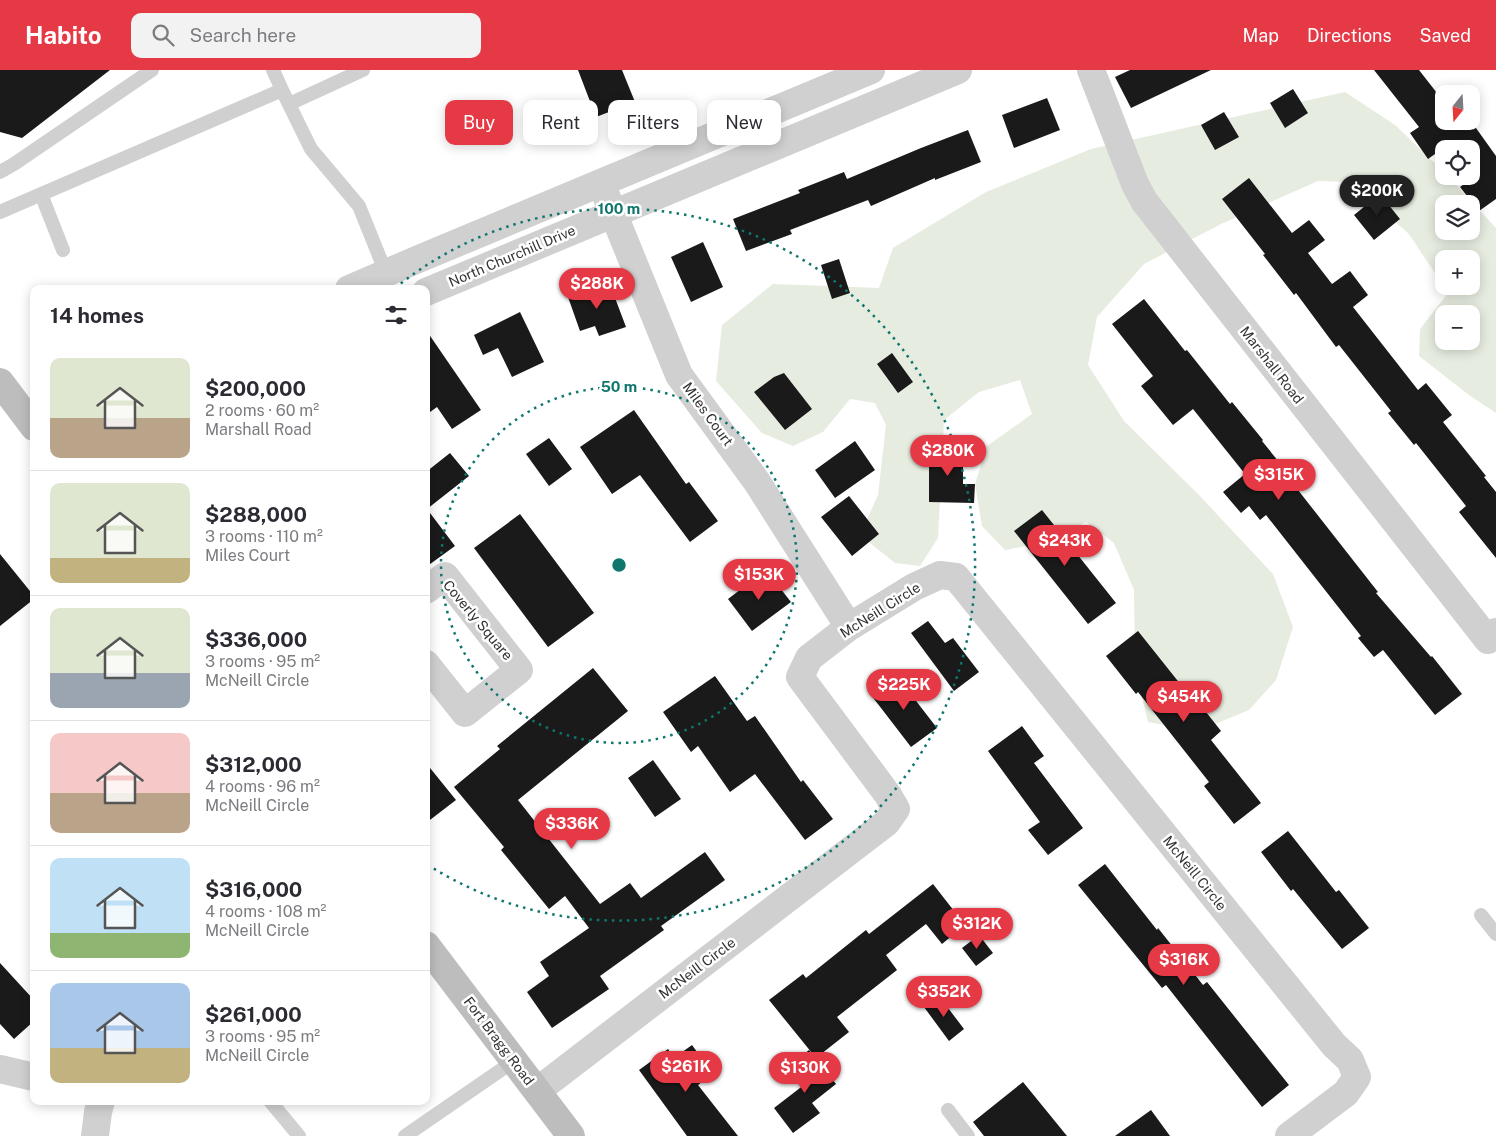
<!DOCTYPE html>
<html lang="en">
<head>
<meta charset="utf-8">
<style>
	body { margin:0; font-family:"Public Sans",sans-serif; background:#f2f2f3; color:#2b2b33; height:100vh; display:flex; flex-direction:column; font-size:19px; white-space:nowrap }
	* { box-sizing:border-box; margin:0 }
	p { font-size:16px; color:#7c7c81 }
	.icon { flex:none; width:28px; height:28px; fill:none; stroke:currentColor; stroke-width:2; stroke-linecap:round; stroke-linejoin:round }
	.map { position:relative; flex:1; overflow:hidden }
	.side { position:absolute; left:30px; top:215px; width:400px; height:820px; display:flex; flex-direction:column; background:#fff; border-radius:10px; box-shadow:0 2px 12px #0003 }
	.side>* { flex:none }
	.banner { position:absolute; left:445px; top:30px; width:475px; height:45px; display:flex; gap:10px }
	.needle { width:32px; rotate:198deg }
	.tools { position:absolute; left:1435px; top:15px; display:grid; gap:10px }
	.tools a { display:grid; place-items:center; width:45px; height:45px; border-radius:10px; background:#fff; box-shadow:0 2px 12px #0003; font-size:25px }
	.price { position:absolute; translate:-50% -42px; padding:0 11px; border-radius:18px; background:#e63946; color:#fff; font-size:16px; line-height:32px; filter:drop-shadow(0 1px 2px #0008) }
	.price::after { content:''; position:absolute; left:50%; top:30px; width:15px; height:11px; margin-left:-8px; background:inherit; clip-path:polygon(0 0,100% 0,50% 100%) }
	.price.active { background:#222; color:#fff }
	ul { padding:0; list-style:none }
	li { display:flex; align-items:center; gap:15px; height:125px; padding:0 20px }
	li+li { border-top:1px solid #e1e1e2 }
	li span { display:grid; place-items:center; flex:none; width:140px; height:100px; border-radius:10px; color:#555 }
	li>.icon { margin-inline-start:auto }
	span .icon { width:60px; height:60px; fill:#fffc; stroke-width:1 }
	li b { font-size:21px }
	h2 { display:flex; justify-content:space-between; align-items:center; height:60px; padding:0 20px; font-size:21px }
	.chip { padding:0 18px; border-radius:10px; background:#fff; box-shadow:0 2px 12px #0003; font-size:18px; line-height:45px }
	.chip.active { background:#e63946; color:#fff }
	header { display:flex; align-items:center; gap:30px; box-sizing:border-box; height:70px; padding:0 25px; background:#e63946; color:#fff }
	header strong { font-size:24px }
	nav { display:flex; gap:28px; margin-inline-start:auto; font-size:18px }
	.search { width:350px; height:45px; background:#f2f2f3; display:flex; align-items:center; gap:12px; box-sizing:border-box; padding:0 18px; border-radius:10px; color:#7c7c81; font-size:19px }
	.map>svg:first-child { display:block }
</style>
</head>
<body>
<header>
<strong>Habito</strong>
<div class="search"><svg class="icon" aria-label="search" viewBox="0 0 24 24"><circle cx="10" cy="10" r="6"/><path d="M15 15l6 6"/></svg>Search here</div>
<nav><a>Map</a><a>Directions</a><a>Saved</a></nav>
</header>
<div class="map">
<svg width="1496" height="1066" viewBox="0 0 1496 1066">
	<rect width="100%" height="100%" fill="#fff"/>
	<path fill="#e6ecdf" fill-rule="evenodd" d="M 1345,22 L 1395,55 L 1443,101 L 1444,106 L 1448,106 L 1496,158 L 1496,343 L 1469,325 L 1419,286 L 1420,259 L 1448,223 L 1409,164 L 1349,112 L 1318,111 L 1221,154 L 1144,194 L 1097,247 L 1088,295 L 1124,351 L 1198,424 L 1273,504 L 1293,557 L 1276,610 L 1249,640 L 1198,661 L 1148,652 L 1135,599 L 1134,520 L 1114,473 L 1086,452 L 1042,473 L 1005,480 L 982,456 L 975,414 L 987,376 L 1032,344 L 1020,310 L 979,322 L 944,350 L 938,468 L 920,496 L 895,493 L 860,465 L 878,425 L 886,355 L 875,333 L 850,329 L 823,362 L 793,376 L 762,363 L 716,311 L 722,255 L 773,214 L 879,218 L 893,178 L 986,122 L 1091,79 ZM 1444,134 L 1471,134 L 1471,161 L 1444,161 ZM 1444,189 L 1471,189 L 1471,216 L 1444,216 ZM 1444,244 L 1471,244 L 1471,271 L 1444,271 Z"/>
	<path fill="#1a1a1a" d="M 0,0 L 110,0 L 22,68 L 0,62 Z
		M 578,0 L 622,0 L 635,32 L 596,47 Z
		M 1130,0 L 1211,0 L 1131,38 L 1115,7 Z
		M 1374,0 L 1419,0 L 1444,32 L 1444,51 L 1471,51 L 1496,86 L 1496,129 L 1479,141 L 1460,117 L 1471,109 L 1471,79 L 1442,79 L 1428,89 L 1410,63 L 1419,57 Z
		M 1293,19 L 1308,43 L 1285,58 L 1270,33 Z
		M 1047,28 L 1060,60 L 1014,78 L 1002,45 Z
		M 1224,42 L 1239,67 L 1215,80 L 1201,55 Z
		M 968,60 L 981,92 L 935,110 L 935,108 L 871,136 L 868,130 L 790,160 L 792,164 L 746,181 L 733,149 L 800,123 L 798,120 L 844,102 L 847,109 L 921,78 Z
		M 1249,108 L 1292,163 L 1309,150 L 1325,170 L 1308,183 L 1332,214 L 1350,201 L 1368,225 L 1353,237 L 1418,320 L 1426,313 L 1452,345 L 1443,352 L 1486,406 L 1484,407 L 1496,422 L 1496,488 L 1459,442 L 1466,436 L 1416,373 L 1414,375 L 1388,343 L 1391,341 L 1339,275 L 1336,277 L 1296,223 L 1294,225 L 1263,185 L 1265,184 L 1222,129 Z
		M 1380,124 L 1400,149 L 1374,170 L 1354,145 Z
		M 703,172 L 723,217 L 691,232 L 671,187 Z
		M 839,189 L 850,223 L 832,229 L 821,195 Z
		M 609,212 L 626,257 L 599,266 L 595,256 L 580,261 L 568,227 Z
		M 1144,229 L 1185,281 L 1187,280 L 1230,334 L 1232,332 L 1263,370 L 1262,371 L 1300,418 L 1298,420 L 1378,522 L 1376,523 L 1431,587 L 1432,586 L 1462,624 L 1435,645 L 1383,580 L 1374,587 L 1358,568 L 1361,566 L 1266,445 L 1260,450 L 1249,436 L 1241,443 L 1223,422 L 1245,404 L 1193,339 L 1173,355 L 1141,316 L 1153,306 L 1112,254 Z
		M 520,242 L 544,292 L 512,307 L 498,278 L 483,285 L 474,265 Z
		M 426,260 L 481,340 L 452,359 L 437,337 L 426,345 Z
		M 892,283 L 913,312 L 898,323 L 877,294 Z
		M 784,303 L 812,339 L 785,360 L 754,322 L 774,307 Z
		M 634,340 L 686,414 L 689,412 L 718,451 L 690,472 L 640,405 L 612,424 L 580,377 Z
		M 549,368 L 572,399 L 549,416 L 526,384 Z
		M 855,371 L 875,400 L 835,428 L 815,400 Z
		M 929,378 L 963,378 L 963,414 L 975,414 L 974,433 L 929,432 Z
		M 450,383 L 469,406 L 427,439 L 455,476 L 426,497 L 426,402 Z
		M 849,426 L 879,464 L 852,486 L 821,447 Z
		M 1042,440 L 1116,533 L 1088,554 L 1014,461 Z
		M 520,444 L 594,543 L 548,577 L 474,478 Z
		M 0,484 L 34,526 L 34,529 L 0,556 Z
		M 766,500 L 791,532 L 752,561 L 728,529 Z
		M 928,551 L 945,573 L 953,568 L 979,602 L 954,621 L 911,563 Z
		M 1138,561 L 1189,625 L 1191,623 L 1221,661 L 1211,670 L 1261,733 L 1234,754 L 1204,716 L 1209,712 L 1138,622 L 1136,624 L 1106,586 Z
		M 593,598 L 628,641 L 518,730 L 600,834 L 630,813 L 641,828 L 705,782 L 725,810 L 661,856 L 664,860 L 600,906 L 609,919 L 552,958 L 527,922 L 549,906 L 540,892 L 589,858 L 565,826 L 549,839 L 501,780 L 504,777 L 454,717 L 500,679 L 497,676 Z
		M 896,605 L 937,658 L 911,677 L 871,625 Z
		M 715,606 L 747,651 L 755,646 L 801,712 L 803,710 L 833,749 L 805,770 L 755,704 L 730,722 L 698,676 L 691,682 L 663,642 Z
		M 1022,656 L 1044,686 L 1034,693 L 1083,758 L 1048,785 L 1028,760 L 1040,752 L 988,681 Z
		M 653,690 L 681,729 L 655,747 L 628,708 Z
		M 426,693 L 456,730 L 426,753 Z
		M 1288,761 L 1336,822 L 1339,820 L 1369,858 L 1342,879 L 1293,819 L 1291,821 L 1261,782 Z
		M 1105,794 L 1157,860 L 1158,858 L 1203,915 L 1207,912 L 1289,1015 L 1262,1037 L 1166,915 L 1162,918 L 1078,815 Z
		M 933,814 L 965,855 L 942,874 L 926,854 L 886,885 L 897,900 L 837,947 L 849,962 L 816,988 L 769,930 L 803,904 L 806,908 L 866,860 L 869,864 Z
		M 979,865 L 993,883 L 976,896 L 962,878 Z
		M 0,893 L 34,930 L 34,951 L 14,969 L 0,954 Z
		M 939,926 L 964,959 L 949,971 L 924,937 Z
		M 692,975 L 713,1004 L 698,1015 L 738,1066 L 687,1066 L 639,1000 L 668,979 L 674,988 Z
		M 809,980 L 836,1014 L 812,1033 L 820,1043 L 793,1063 L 774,1038 L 809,1011 L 794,992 Z
		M 1023,1012 L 1067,1066 L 984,1066 L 973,1052 Z
		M 1151,1040 L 1170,1066 L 1115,1066 Z"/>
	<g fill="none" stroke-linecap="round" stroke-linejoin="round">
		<path stroke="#d0d0d0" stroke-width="14" d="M 282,20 L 311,79 L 359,136 L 386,203
			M 289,34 L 363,0
			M 0,102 L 14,94 L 152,0
			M 41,124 L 63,180
			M 0,142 L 282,20 L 273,0
			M 1481,845 L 1496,864
			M 270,1031 L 299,1066
			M 948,1040 L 968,1066
			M 405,1066 L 514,991"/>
		<path stroke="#d0d0d0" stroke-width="28" d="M 1091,0 L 1135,114 L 1144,131 L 1488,570 L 1496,562
			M 601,113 L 679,305 L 757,412 L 849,557
			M 426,520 L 445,506 L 519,600 L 465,643 L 426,594
			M 0,999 L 34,1007
			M 537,1021 L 886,753 L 896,739 L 888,725 L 800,607 L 809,588 L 849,557 L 914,517 L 940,505 L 956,507 L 1334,975 L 1350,990 L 1357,1007 L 1346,1023 L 1289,1066
			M 95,1066 L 98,1042 L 101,1031"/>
		<path stroke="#d0d0d0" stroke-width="28" d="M 349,219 L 421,188 L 871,0
			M 426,222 L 958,0"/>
		<path stroke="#bdbdbd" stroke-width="28" d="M 0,312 L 34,357
			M 426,875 L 571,1066"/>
	</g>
	<g fill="none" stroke="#0f766e" stroke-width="2.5" stroke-dasharray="2.5 5">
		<circle cx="619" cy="495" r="178"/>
		<path d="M395 218A356 356 0 1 1 428 795"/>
	</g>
	<g text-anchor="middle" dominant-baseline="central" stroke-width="5" stroke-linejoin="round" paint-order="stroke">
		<g font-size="14" fill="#333" stroke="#fff">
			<text transform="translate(512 186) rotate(-23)">North Churchill Drive</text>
			<text transform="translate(1272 295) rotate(52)">Marshall Road</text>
			<text transform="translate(708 344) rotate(54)">Miles Court</text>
			<text transform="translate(880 540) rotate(-32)">McNeill Circle</text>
			<text transform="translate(478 550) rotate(50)">Coverly Square</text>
			<text transform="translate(1195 803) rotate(51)">McNeill Circle</text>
			<text transform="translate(697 898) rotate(-37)">McNeill Circle</text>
			<text transform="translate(499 971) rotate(53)">Fort Bragg Road</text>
		</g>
	</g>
	<circle cx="619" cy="495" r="8" fill="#0f766e" stroke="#fff" stroke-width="2.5"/>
	<g font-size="15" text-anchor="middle" font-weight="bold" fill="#0f766e" stroke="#fff" stroke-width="5" stroke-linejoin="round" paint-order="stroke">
		<text x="619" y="144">100 m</text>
		<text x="619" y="322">50 m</text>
	</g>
</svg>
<div class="tools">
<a><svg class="needle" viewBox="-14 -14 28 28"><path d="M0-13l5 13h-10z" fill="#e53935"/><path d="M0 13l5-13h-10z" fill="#7c7c81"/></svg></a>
<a><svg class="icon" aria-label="locate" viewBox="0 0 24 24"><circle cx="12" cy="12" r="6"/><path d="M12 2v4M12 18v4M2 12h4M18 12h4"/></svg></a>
<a><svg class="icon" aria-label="layers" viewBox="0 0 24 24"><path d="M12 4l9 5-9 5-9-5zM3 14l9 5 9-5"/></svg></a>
<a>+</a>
<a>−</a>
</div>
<b class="price active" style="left:1377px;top:147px">$200K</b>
<b class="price" style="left:597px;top:240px">$288K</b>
<b class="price" style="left:948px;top:407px">$280K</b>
<b class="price" style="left:1279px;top:431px">$315K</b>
<b class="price" style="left:1065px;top:497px">$243K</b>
<b class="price" style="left:759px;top:531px">$153K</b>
<b class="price" style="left:904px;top:641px">$225K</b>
<b class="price" style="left:1184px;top:653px">$454K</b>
<b class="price" style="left:572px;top:780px">$336K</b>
<b class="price" style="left:977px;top:880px">$312K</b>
<b class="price" style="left:1184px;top:916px">$316K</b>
<b class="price" style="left:944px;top:948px">$352K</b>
<b class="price" style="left:686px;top:1023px">$261K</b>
<b class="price" style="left:805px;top:1024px">$130K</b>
<div class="banner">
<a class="chip active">Buy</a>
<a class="chip">Rent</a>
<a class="chip">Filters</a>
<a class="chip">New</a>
</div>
<section class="side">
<h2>14 homes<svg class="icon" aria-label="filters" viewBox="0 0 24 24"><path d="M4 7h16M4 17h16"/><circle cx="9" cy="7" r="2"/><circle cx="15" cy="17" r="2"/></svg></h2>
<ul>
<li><span style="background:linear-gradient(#dfe7d0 60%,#b9a48a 0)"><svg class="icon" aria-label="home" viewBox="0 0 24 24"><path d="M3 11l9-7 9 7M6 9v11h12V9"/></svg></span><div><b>$200,000</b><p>2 rooms · 60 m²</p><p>Marshall Road</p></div></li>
<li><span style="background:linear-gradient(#dfe7d0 75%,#c2b280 0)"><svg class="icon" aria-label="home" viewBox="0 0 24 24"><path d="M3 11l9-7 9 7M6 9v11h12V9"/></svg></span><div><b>$288,000</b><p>3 rooms · 110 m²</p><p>Miles Court</p></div></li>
<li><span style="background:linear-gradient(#dfe7d0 65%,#9aa5b1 0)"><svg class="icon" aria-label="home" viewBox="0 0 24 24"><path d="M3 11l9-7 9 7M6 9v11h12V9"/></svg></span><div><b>$336,000</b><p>3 rooms · 95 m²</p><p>McNeill Circle</p></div></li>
<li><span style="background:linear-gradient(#f6c9c9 60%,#b9a48a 0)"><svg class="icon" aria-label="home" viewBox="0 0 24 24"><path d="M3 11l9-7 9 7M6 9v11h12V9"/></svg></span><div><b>$312,000</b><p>4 rooms · 96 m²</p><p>McNeill Circle</p></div></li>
<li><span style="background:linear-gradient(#bfe0f5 75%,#8fb573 0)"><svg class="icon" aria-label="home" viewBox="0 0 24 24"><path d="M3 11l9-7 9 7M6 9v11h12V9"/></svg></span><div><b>$316,000</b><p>4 rooms · 108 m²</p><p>McNeill Circle</p></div></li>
<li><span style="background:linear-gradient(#a9c7e8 65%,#c2b280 0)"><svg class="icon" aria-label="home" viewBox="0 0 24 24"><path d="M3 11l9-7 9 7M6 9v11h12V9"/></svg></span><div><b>$261,000</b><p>3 rooms · 95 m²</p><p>McNeill Circle</p></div></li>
</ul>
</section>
</div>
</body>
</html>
